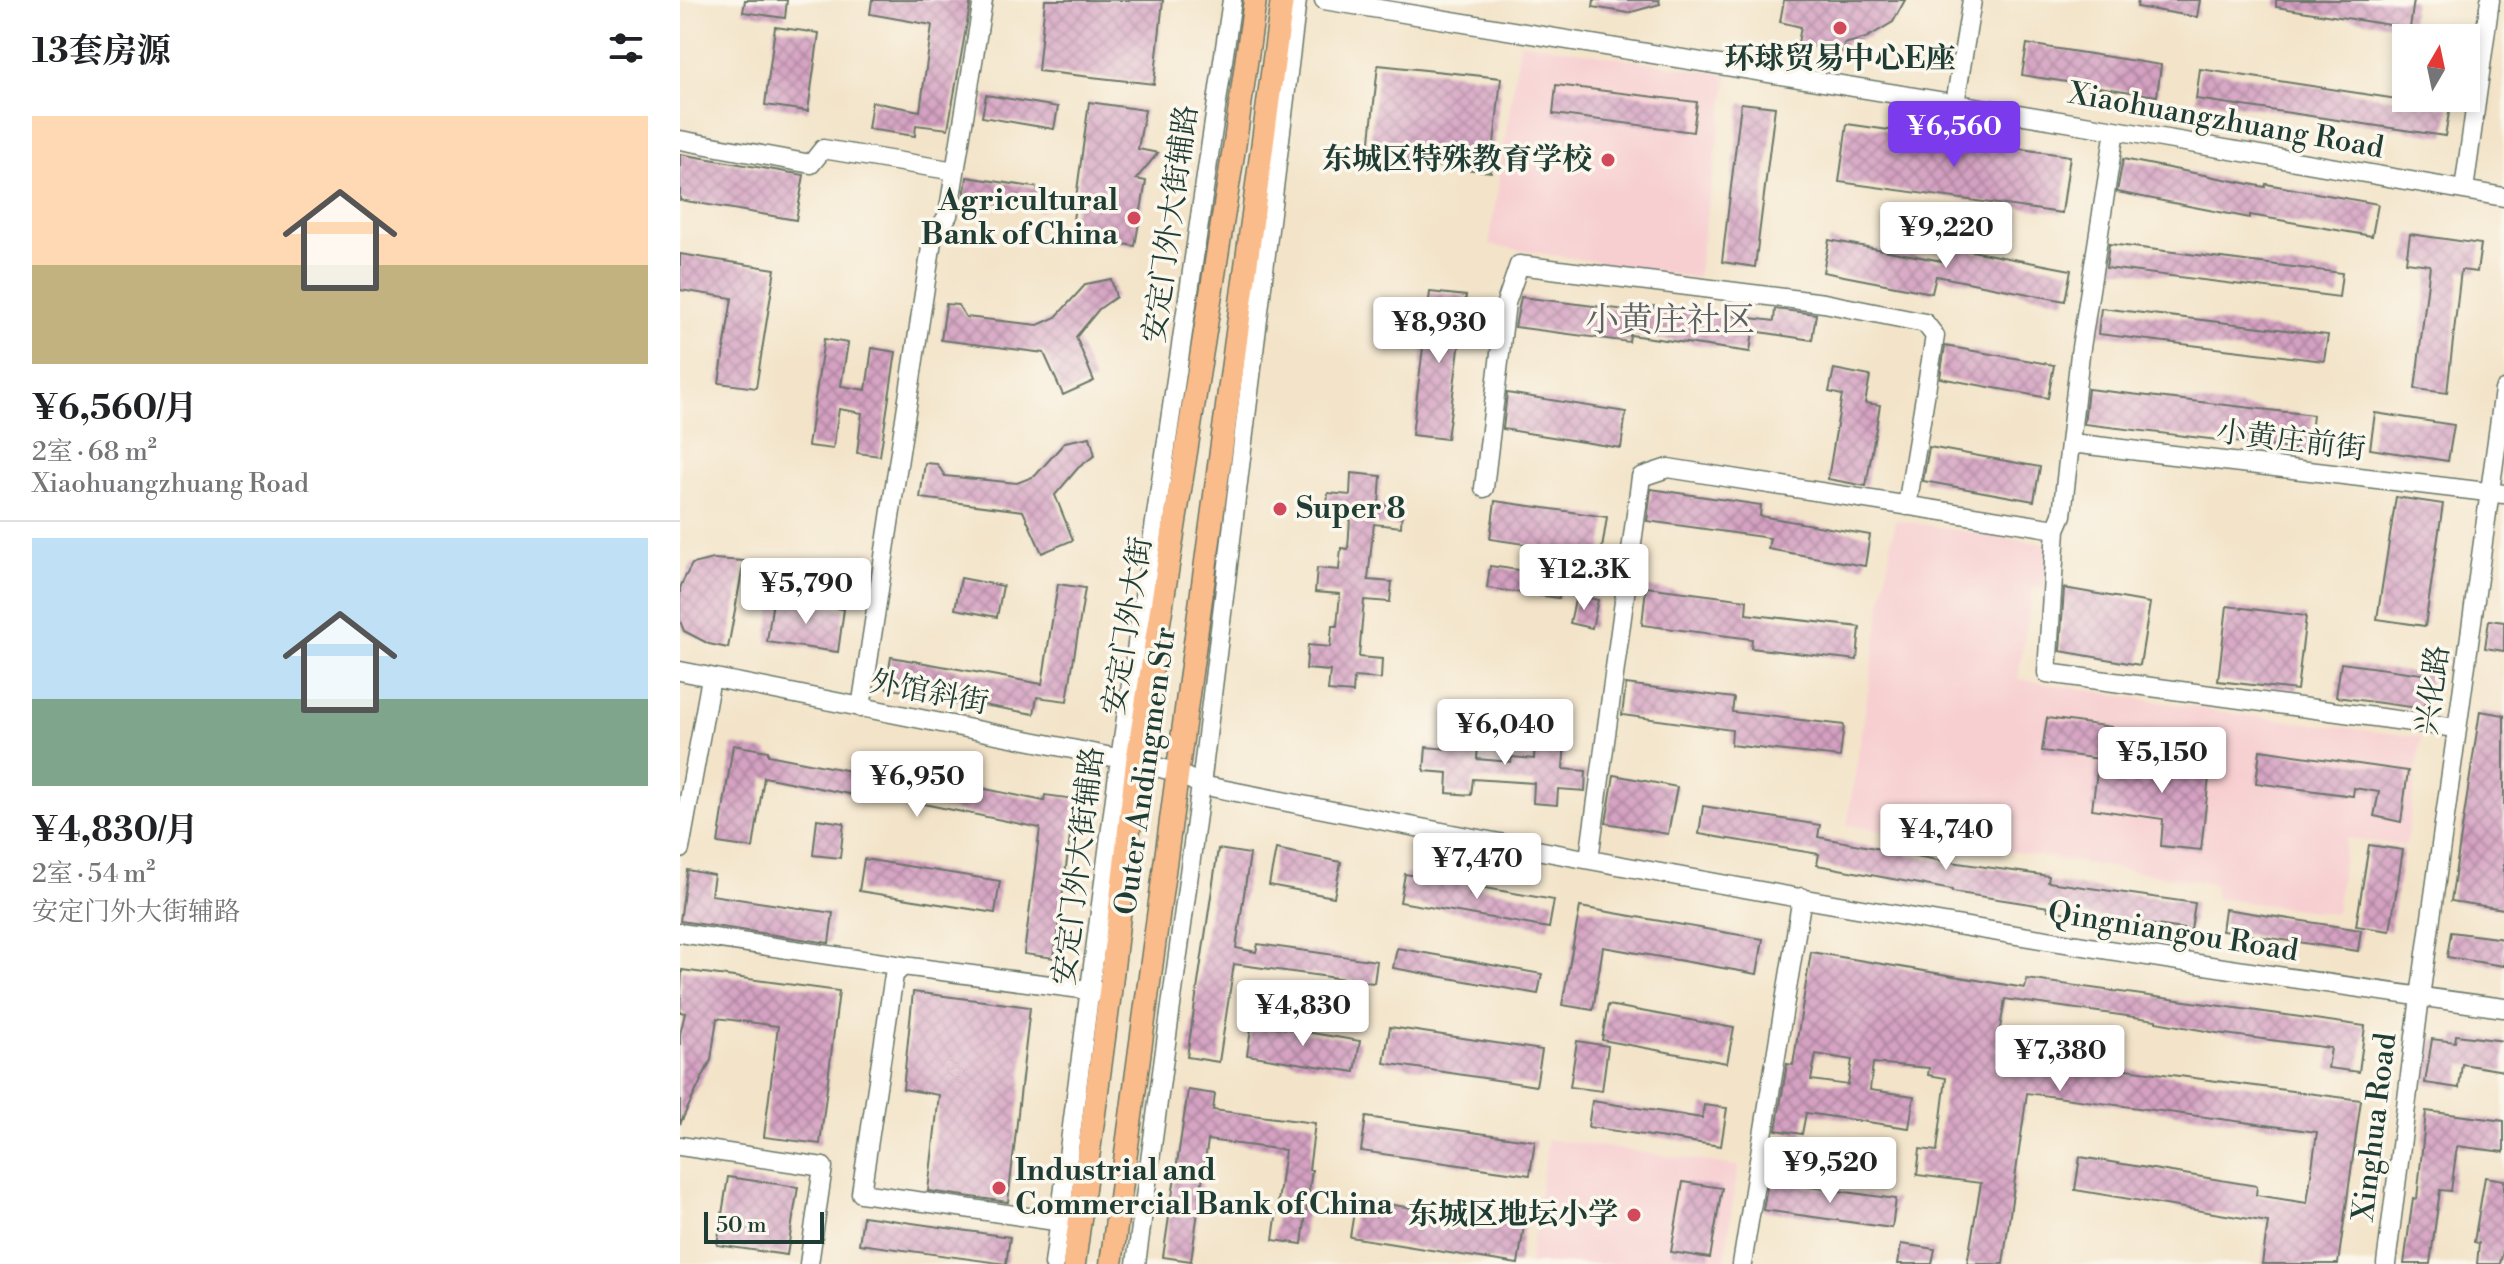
<!DOCTYPE html>
<html lang="zh">
<head>
<meta charset="utf-8">
<style>
	body { margin:0; font-family:"Libre Bodoni","Noto Serif SC",serif; background:#f2f2f2; color:#202124; height:100vh; display:flex; flex-direction:column; font-size:30px; white-space:nowrap }
	* { box-sizing:border-box; margin:0 }
	p { font-size:26px; color:#757577 }
	.icon { flex:none; width:44px; height:44px; fill:none; stroke:currentColor; stroke-width:2; stroke-linecap:round; stroke-linejoin:round }
	.map { position:relative; flex:1; overflow:hidden }
	.sheet { display:flex; flex-direction:column; background:#fff; width:680px }
	.sheet>* { flex:none }
	.needle { width:52px; rotate:9deg }
	.controls { position:absolute; left:1712px; top:24px; display:grid; gap:16px }
	.controls a { display:grid; place-items:center; width:88px; height:88px; border-radius:0px; background:#fff; box-shadow:0 4px 12px #0003; font-size:40px }
	.scale { position:absolute; left:24px; bottom:20px; width:120px; box-sizing:border-box; padding-left:8px; border:4px solid #1f3d34; border-top:0; font-size:22px; line-height:28px; white-space:nowrap; color:#1f3d34; -webkit-text-stroke:6px #fbf7ec; paint-order:stroke }
	.price { position:absolute; translate:-50% -68px; padding:0 18px; border-radius:8px; background:#fff; color:#222; font-size:26px; line-height:52px; filter:drop-shadow(0 2px 4px #0008) }
	.price::after { content:''; position:absolute; left:50%; top:48px; width:24px; height:18px; margin-left:-12px; background:inherit; clip-path:polygon(0 0,100% 0,50% 100%) }
	.price.current { background:#7c3aed; color:#fff }
	ul { padding:0; list-style:none }
	li { display:grid; align-content:center; gap:16px; height:424px; padding:0 32px }
	li+li { border-top:2px solid #e0e0e0 }
	li span { display:grid; place-items:center; height:248px; border-radius:0px; color:#555 }
	li>.icon { margin-inline-start:auto }
	span .icon { width:144px; height:144px; fill:#fffc; stroke-width:1 }
	li b { font-size:34px }
	h2 { display:flex; justify-content:space-between; align-items:center; height:96px; padding:0 32px; font-size:34px }
	main { display:flex; flex:1; min-height:0 }
	.map>svg:first-child { display:block }
</style>
</head>
<body>
<main>
<section class="sheet">
<h2>13套房源<svg class="icon" aria-label="filters" viewBox="0 0 24 24"><path d="M4 7h16M4 17h16"/><circle cx="9" cy="7" r="2"/><circle cx="15" cy="17" r="2"/></svg></h2>
<ul>
<li><span style="background:linear-gradient(#ffd9b3 60%,#c2b280 0)"><svg class="icon" aria-label="home" viewBox="0 0 24 24"><path d="M3 11l9-7 9 7M6 9v11h12V9"/></svg></span><div><b>¥6,560/月</b><p>2室 · 68 m²</p><p>Xiaohuangzhuang Road</p></div></li>
<li><span style="background:linear-gradient(#bfe0f5 65%,#7fa58c 0)"><svg class="icon" aria-label="home" viewBox="0 0 24 24"><path d="M3 11l9-7 9 7M6 9v11h12V9"/></svg></span><div><b>¥4,830/月</b><p>2室 · 54 m²</p><p>安定门外大街辅路</p></div></li>
</ul>
</section>
<div class="map">
<svg width="1824" height="1264" viewBox="0 0 1824 1264">
	<defs>
		<pattern id="building-cross-hatch" width="8" height="8" patternUnits="userSpaceOnUse" patternTransform="scale(2)"><rect width="8" height="8" fill="#d5a1c2"/><path d="M0 0l8 8M0 8l8-8" fill="none" stroke="#ac849e"/></pattern>
	</defs>
	<rect width="100%" height="100%" fill="#fbf7ec"/>
	<filter id="ink" filterUnits="userSpaceOnUse"><feTurbulence type="fractalNoise" baseFrequency=".0125" numOctaves="2"/><feDisplacementMap in="SourceGraphic" scale="16" xChannelSelector="R" yChannelSelector="G"/><feConvolveMatrix kernelMatrix="1 2 1 2 8 2 1 2 1" color-interpolation-filters="sRGB"/></filter>
	<filter id="wash" filterUnits="userSpaceOnUse"><feTurbulence type="fractalNoise" baseFrequency=".006" numOctaves="4" result="noise"/><feDisplacementMap in="SourceGraphic" scale="32" xChannelSelector="R" yChannelSelector="G"/><feGaussianBlur stdDeviation="1.8" result="paint"/><feColorMatrix in="noise" values="0 0 0 0 0 0 0 0 0 0 0 0 0 0 0 0 0 1.4 0 .05"/><feComposite in="paint" operator="in"/></filter>
	<g filter="url(#wash)">
		<rect width="100%" height="100%" fill="#f3e4c9"/>
		<path fill="#f7cfd1" d="M 840,42 L 1048,75 L 1017,278 L 809,245 Z
			M 1215,520 L 1371,545 L 1364,588 L 1353,587 L 1338,679 L 1562,715 L 1741,737 L 1726,846 L 1666,838 L 1656,914 L 1535,898 L 1534,884 L 1167,825 Z
			M 868,1139 L 1058,1166 L 1044,1264 L 849,1264 Z"/>
		<g id="blocks">
			<path fill="url(#building-cross-hatch)" fill-rule="evenodd" d="M 65,0 L 107,0 L 105,18 L 63,12 Z
				M 192,0 L 291,0 L 268,129 L 236,125 L 235,136 L 188,129 L 192,102 L 240,111 L 252,25 L 190,14 Z
				M 365,0 L 483,0 L 474,84 L 358,71 Z
				M 914,0 L 979,0 L 980,4 L 948,13 L 913,7 Z
				M 1104,0 L 1225,0 L 1213,22 L 1186,38 L 1164,44 L 1163,52 L 1118,43 L 1121,27 L 1100,22 Z
				M 1458,0 L 1520,0 L 1517,17 L 1457,7 Z
				M 1596,0 L 1734,0 L 1730,28 L 1596,7 Z
				M 95,27 L 139,33 L 128,111 L 85,105 Z
				M 1347,44 L 1481,65 L 1477,96 L 1342,75 Z
				M 698,65 L 821,78 L 811,172 L 688,159 Z
				M 1520,69 L 1770,107 L 1765,136 L 1516,99 Z
				M 876,85 L 1017,102 L 1013,132 L 873,114 Z
				M 306,95 L 378,107 L 374,129 L 302,117 Z
				M 409,102 L 465,110 L 458,149 L 478,153 L 456,179 L 466,181 L 455,246 L 391,235 Z
				M 1061,103 L 1095,107 L 1075,267 L 1042,262 Z
				M 1167,124 L 1390,156 L 1382,213 L 1159,182 Z
				M 0,154 L 124,175 L 116,220 L 0,200 Z
				M 1443,159 L 1585,187 L 1586,184 L 1698,204 L 1692,236 L 1570,215 L 1570,218 L 1437,192 Z
				M 287,177 L 366,189 L 362,211 L 284,198 Z
				M 1730,234 L 1801,244 L 1797,272 L 1781,270 L 1767,393 L 1735,389 L 1750,265 L 1726,262 Z
				M 1149,240 L 1262,261 L 1265,246 L 1391,270 L 1385,301 L 1256,276 L 1252,293 L 1143,272 Z
				M 1429,244 L 1662,273 L 1659,297 L 1426,268 Z
				M 0,254 L 95,269 L 76,388 L 39,383 L 52,298 L 0,290 Z
				M 431,279 L 436,297 L 419,309 L 396,337 L 414,381 L 383,395 L 364,353 L 261,340 L 266,304 L 278,305 L 286,317 L 358,325 L 376,317 L 406,284 Z
				M 750,292 L 786,296 L 767,439 L 732,435 Z
				M 841,297 L 962,312 L 964,305 L 1094,321 L 1095,309 L 1136,314 L 1132,340 L 1073,331 L 1070,352 L 950,335 L 949,342 L 835,327 Z
				M 1421,308 L 1648,335 L 1644,361 L 1418,334 Z
				M 144,339 L 168,343 L 161,386 L 186,390 L 192,348 L 216,352 L 200,456 L 177,453 L 182,413 L 159,409 L 153,449 L 128,446 Z
				M 1265,346 L 1374,365 L 1368,398 L 1260,378 Z
				M 1154,369 L 1190,376 L 1185,403 L 1200,405 L 1186,486 L 1148,479 L 1162,395 L 1149,392 Z
				M 1408,389 L 1633,415 L 1629,451 L 1404,424 Z
				M 827,393 L 946,412 L 941,448 L 823,429 Z
				M 1695,413 L 1774,425 L 1768,461 L 1690,449 Z
				M 410,437 L 415,455 L 398,468 L 375,495 L 393,540 L 362,553 L 343,511 L 240,498 L 245,463 L 257,464 L 265,476 L 337,483 L 355,476 L 385,442 Z
				M 1249,447 L 1360,467 L 1354,501 L 1243,481 Z
				M 671,473 L 701,476 L 699,505 L 722,507 L 721,527 L 694,524 L 692,540 L 688,580 L 712,582 L 710,602 L 684,600 L 679,657 L 702,659 L 701,679 L 674,677 L 673,693 L 648,691 L 650,671 L 626,669 L 628,645 L 650,647 L 652,626 L 657,626 L 660,594 L 635,592 L 637,568 L 659,570 L 661,548 L 668,549 L 670,518 L 646,516 L 648,493 L 670,495 Z
				M 971,489 L 1081,505 L 1080,516 L 1190,535 L 1185,566 L 1088,549 L 1090,538 L 967,521 Z
				M 1716,497 L 1763,504 L 1745,626 L 1697,619 Z
				M 815,501 L 927,517 L 921,555 L 810,539 Z
				M 33,559 L 64,561 L 48,648 L 29,644 L 4,631 L 0,621 L 0,588 L 3,581 L 12,564 Z
				M 810,566 L 882,576 L 879,598 L 807,588 Z
				M 281,578 L 323,586 L 317,617 L 275,609 Z
				M 378,584 L 405,588 L 387,701 L 357,697 L 354,714 L 206,688 L 211,657 L 362,684 Z
				M 966,587 L 1067,600 L 1066,614 L 1180,627 L 1177,660 L 1071,648 L 1072,639 L 962,625 Z
				M 1384,588 L 1470,603 L 1460,665 L 1380,651 Z
				M 896,595 L 918,600 L 912,628 L 890,623 Z
				M 93,600 L 164,609 L 158,652 L 87,642 Z
				M 1547,606 L 1626,616 L 1617,690 L 1538,681 Z
				M 1809,620 L 1824,622 L 1824,651 L 1805,648 Z
				M 1661,663 L 1750,675 L 1745,709 L 1656,697 Z
				M 946,684 L 1054,698 L 1052,712 L 1164,725 L 1160,757 L 1051,745 L 1052,730 L 942,715 Z
				M 1800,711 L 1824,715 L 1824,909 L 1771,901 Z
				M 1367,718 L 1432,727 L 1427,760 L 1362,751 Z
				M 770,728 L 799,731 L 797,759 L 831,762 L 832,757 L 854,759 L 855,738 L 885,740 L 883,769 L 906,771 L 905,791 L 878,789 L 877,805 L 853,803 L 854,783 L 793,779 L 791,795 L 767,793 L 768,773 L 744,771 L 746,747 L 768,749 Z
				M 53,745 L 88,751 L 88,755 L 206,778 L 208,769 L 364,801 L 365,795 L 395,799 L 374,958 L 344,954 L 360,828 L 190,793 L 189,798 L 84,777 L 73,848 L 38,843 Z
				M 1491,746 L 1532,750 L 1521,850 L 1481,846 L 1483,819 L 1412,809 L 1418,764 L 1488,775 Z
				M 1580,750 L 1728,771 L 1721,822 L 1694,816 L 1699,792 L 1674,788 L 1673,796 L 1576,783 Z
				M 934,775 L 997,787 L 988,834 L 926,823 Z
				M 1023,806 L 1140,825 L 1138,837 L 1257,860 L 1369,876 L 1368,882 L 1515,903 L 1511,930 L 1368,910 L 1369,907 L 1272,892 L 1272,890 L 1137,865 L 1139,854 L 1019,834 Z
				M 137,819 L 164,823 L 160,858 L 133,855 Z
				M 1689,845 L 1723,850 L 1710,931 L 1676,926 Z
				M 538,849 L 570,854 L 556,948 L 576,952 L 578,944 L 697,961 L 694,983 L 554,964 L 539,1062 L 507,1057 Z
				M 596,849 L 661,862 L 654,897 L 589,885 Z
				M 184,859 L 320,881 L 315,913 L 179,891 Z
				M 7,870 L 34,875 L 31,895 L 153,913 L 149,943 L 0,921 Z
				M 725,874 L 874,900 L 869,928 L 720,902 Z
				M 900,907 L 1083,939 L 1077,974 L 923,947 L 913,1010 L 882,1005 Z
				M 1545,909 L 1681,930 L 1678,951 L 1542,931 Z
				M 1771,932 L 1824,939 L 1824,966 L 1767,957 Z
				M 717,948 L 862,974 L 858,994 L 713,968 Z
				M 1131,952 L 1345,988 L 1347,979 L 1685,1026 L 1679,1072 L 1648,1068 L 1651,1048 L 1537,1033 L 1476,1022 L 1476,1020 L 1325,999 L 1316,1052 L 1681,1100 L 1658,1264 L 1582,1264 L 1588,1222 L 1395,1190 L 1400,1157 L 1577,1186 L 1576,1195 L 1627,1203 L 1637,1132 L 1347,1093 L 1323,1264 L 1287,1264 L 1301,1183 L 1237,1175 L 1240,1149 L 1257,1151 L 1266,1078 L 1248,1075 L 1249,1068 L 1193,1063 L 1190,1090 L 1234,1096 L 1229,1128 L 1126,1113 L 1122,1134 L 1096,1130 L 1107,1064 L 1113,1065 ZM 1136,1054 L 1172,1060 L 1168,1085 L 1131,1080 Z
				M 2,970 L 159,991 L 140,1144 L 84,1137 L 98,1026 L 37,1018 L 31,1060 L 0,1124 L 0,1034 L 5,1013 L 0,1012 Z
				M 233,992 L 350,1007 L 328,1202 L 248,1191 L 259,1095 L 223,1089 Z
				M 928,1005 L 1054,1028 L 1047,1063 L 922,1040 Z
				M 572,1023 L 680,1041 L 675,1072 L 567,1055 Z
				M 710,1027 L 862,1050 L 856,1086 L 704,1063 Z
				M 1776,1035 L 1824,1041 L 1824,1071 L 1782,1064 L 1779,1088 L 1745,1083 L 1752,1039 L 1775,1042 Z
				M 897,1041 L 928,1046 L 922,1091 L 890,1087 Z
				M 508,1090 L 535,1094 L 533,1110 L 635,1123 L 629,1170 L 632,1170 L 622,1244 L 593,1240 L 605,1150 L 528,1140 L 511,1261 L 483,1257 Z
				M 912,1101 L 1022,1118 L 1024,1105 L 1047,1108 L 1041,1146 L 908,1127 Z
				M 1746,1111 L 1824,1121 L 1824,1152 L 1777,1146 L 1771,1191 L 1760,1190 L 1750,1264 L 1724,1264 L 1733,1198 L 1737,1199 Z
				M 686,1117 L 855,1141 L 850,1175 L 681,1151 Z
				M 48,1177 L 118,1187 L 107,1255 L 37,1245 Z
				M 1805,1177 L 1824,1180 L 1824,1247 L 1820,1264 L 1797,1264 L 1799,1243 L 1794,1242 Z
				M 1088,1181 L 1216,1199 L 1212,1228 L 1083,1210 Z
				M 1003,1182 L 1042,1188 L 1030,1258 L 991,1252 Z
				M 676,1199 L 844,1226 L 838,1264 L 670,1237 Z
				M 183,1216 L 330,1237 L 326,1264 L 179,1244 Z
				M 1221,1244 L 1255,1249 L 1252,1264 L 1218,1264 Z"/>
		</g>
	</g>
	<g filter="url(#ink)">
		<use href="#blocks" fill-opacity="0" stroke="#697768" stroke-width="2"/>
		<g fill="none" stroke-linecap="round" stroke-linejoin="round">
			<g stroke="#697768" stroke-width="21">
				<path id="minor" d="M 644,0 L 1435,130 L 1824,197
					M 1275,104 L 1292,0
					M 1435,130 L 1400,354 L 1382,515 L 1376,529 L 1367,673 L 1776,728
					M 0,140 L 131,164 L 143,149 L 275,171
					M 1784,190 L 1810,0
					M 1391,443 L 1824,494
					M 804,488 L 826,303 L 839,265 L 1144,303 L 1245,323 L 1255,336 L 1227,506
					M 0,671 L 457,762 L 496,772 L 521,785 C 954,871 1387,950 1824,1008
					M 181,708 L 252,241 L 268,215 L 303,0
					M 0,849 L 31,678
					M 909,859 L 961,477 L 988,468 L 1376,529
					M 0,933 L 223,966
					M 0,1146 L 143,1167 L 129,1264
					M 389,1223 L 181,1193 L 214,975 L 223,966 L 424,992
					M 374,1264 L 440,759 L 552,0
					M 456,1264 L 521,785 L 617,0
					M 1062,1264 L 1122,897
					M 1706,1264 L 1740,997 L 1824,390"/>
			</g>
			<g stroke="#697768" stroke-width="25">
				<path id="major" d="M 394,1264 L 430,993 L 457,762 L 555,142 L 575,0
					M 431,1264 L 602,0"/>
			</g>
			<use href="#minor" stroke="#fff" stroke-width="18"/>
			<use href="#major" stroke="#f9bc8a" stroke-width="22"/>
		</g>
	</g>
	<g fill="#d1495b" stroke="#fbf7ec" stroke-width="3">
		<circle cx="1160" cy="28" r="8"/>
		<circle cx="928" cy="160" r="8"/>
		<circle cx="454" cy="218" r="8"/>
		<circle cx="600" cy="509" r="8"/>
		<circle cx="319" cy="1188" r="8"/>
		<circle cx="954" cy="1215" r="8"/>
	</g>
	<g text-anchor="middle" dominant-baseline="central" stroke-width="7" stroke-linejoin="round" paint-order="stroke">
		<g font-size="30" font-weight="bold" fill="#1f3d34" stroke="#fbf7ec" text-anchor="end">
			<text x="1160" y="59" text-anchor="middle">环球贸易中心E座</text>
			<text x="912" y="160">东城区特殊教育学校</text>
			<text x="438" y="201">Agricultural<tspan x="438" dy="34">Bank of China</tspan></text>
			<text x="616" y="509" text-anchor="start">Super 8</text>
			<text x="335" y="1171" text-anchor="start">Industrial and<tspan x="335" dy="34">Commercial Bank of China</tspan></text>
			<text x="938" y="1215">东城区地坛小学</text>
		</g>
		<g font-size="30" fill="#1f3d34" stroke="#fbf7ec">
			<text transform="translate(1546 121) rotate(10)">Xiaohuangzhuang Road</text>
			<text transform="translate(491 224) rotate(-82)">安定门外大街辅路</text>
			<text transform="translate(1611 441) rotate(7)">小黄庄前街</text>
			<text transform="translate(448 626) rotate(-81)">安定门外大街</text>
			<text transform="translate(1753 690) rotate(-82)">兴化路</text>
			<text transform="translate(249 693) rotate(11)">外馆斜街</text>
			<text transform="translate(466 771) rotate(-82)">Outer Andingmen Str</text>
			<text transform="translate(399 866) rotate(-83)">安定门外大街辅路</text>
			<text transform="translate(1493 932) rotate(9)">Qingniangou Road</text>
			<text transform="translate(1695 1127) rotate(-83)">Xinghua Road</text>
		</g>
		<g font-size="34" fill="#5f6066" stroke="#fbf7ec">
			<text x="990" y="321">小黄庄社区</text>
		</g>
	</g>
</svg>
<div class="controls">
<a><svg class="needle" viewBox="-14 -14 28 28"><path d="M0-13l5 13h-10z" fill="#e53935"/><path d="M0 13l5-13h-10z" fill="#757577"/></svg></a>
</div>
<div class="scale">50 m</div>
<b class="price current" style="left:1274px;top:169px">¥6,560</b>
<b class="price" style="left:1266px;top:270px">¥9,220</b>
<b class="price" style="left:759px;top:365px">¥8,930</b>
<b class="price" style="left:904px;top:612px">¥12.3K</b>
<b class="price" style="left:126px;top:626px">¥5,790</b>
<b class="price" style="left:825px;top:767px">¥6,040</b>
<b class="price" style="left:1482px;top:795px">¥5,150</b>
<b class="price" style="left:237px;top:819px">¥6,950</b>
<b class="price" style="left:1266px;top:872px">¥4,740</b>
<b class="price" style="left:797px;top:901px">¥7,470</b>
<b class="price" style="left:623px;top:1048px">¥4,830</b>
<b class="price" style="left:1380px;top:1093px">¥7,380</b>
<b class="price" style="left:1150px;top:1205px">¥9,520</b>
</div>
</main>
</body>
</html>
